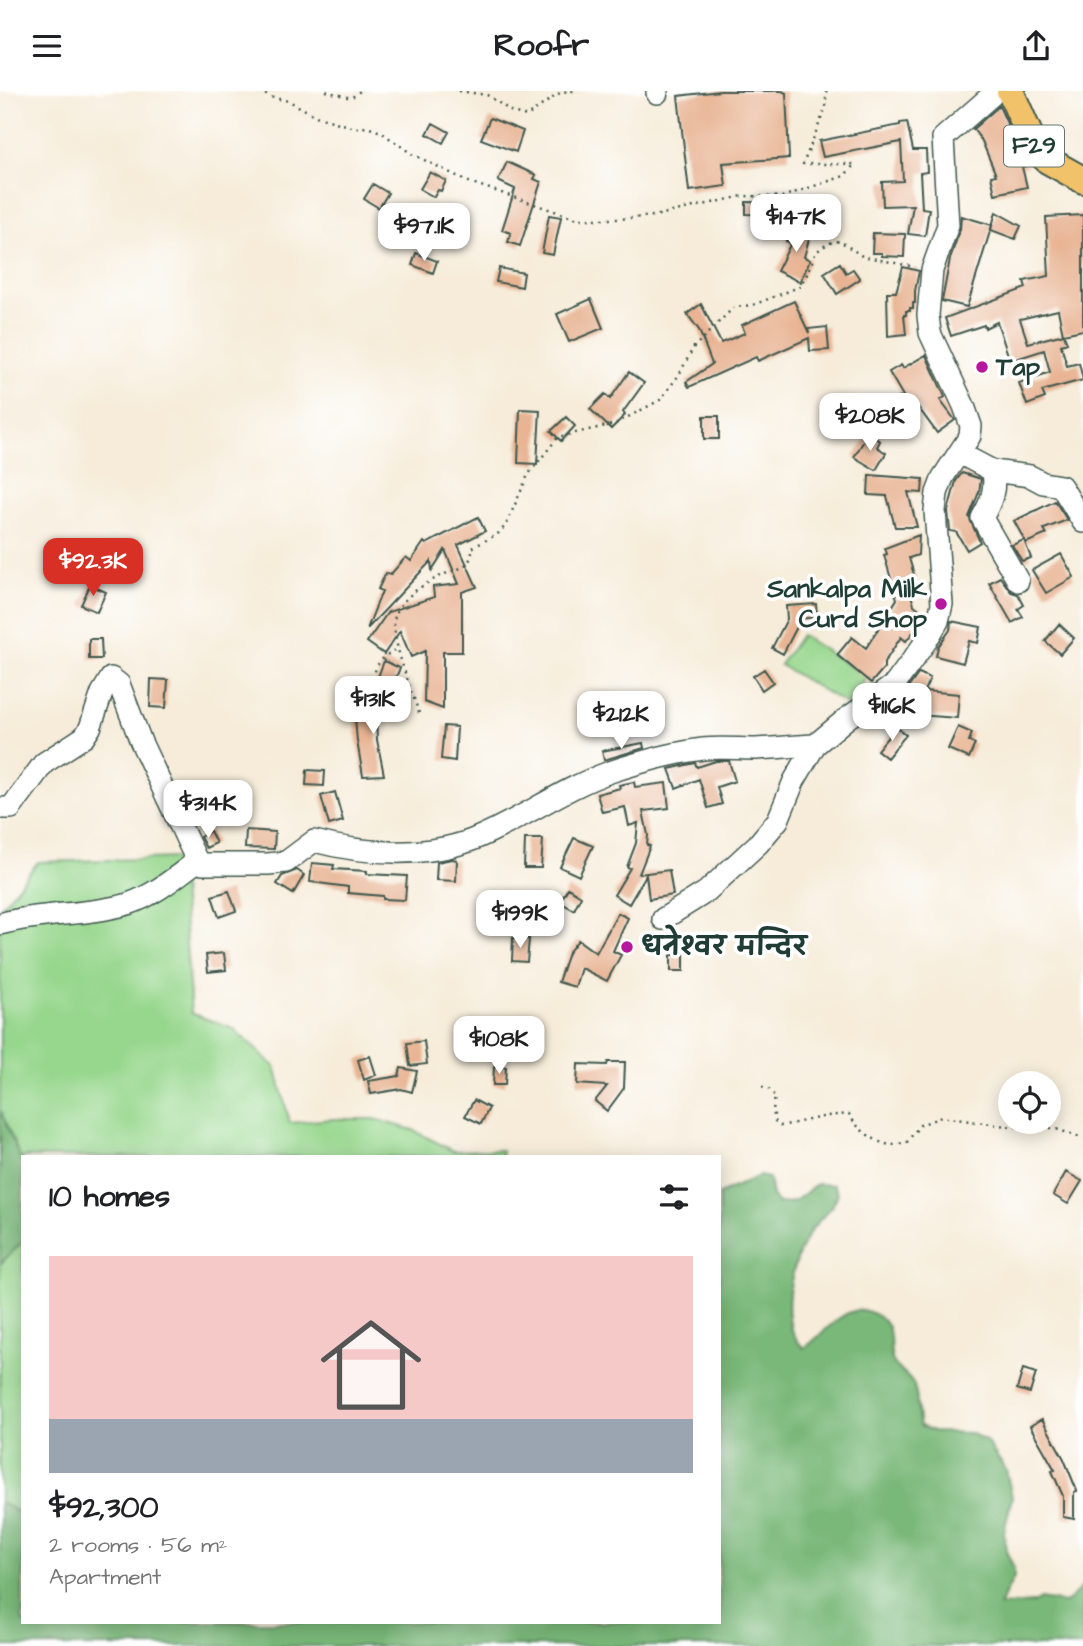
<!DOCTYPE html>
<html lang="en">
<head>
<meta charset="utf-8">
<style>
	body { margin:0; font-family:"Architects Daughter","Playpen Sans Deva",sans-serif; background:#f2f2f2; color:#202124; height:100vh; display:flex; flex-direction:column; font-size:26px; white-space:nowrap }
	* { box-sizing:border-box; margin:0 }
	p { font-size:23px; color:#757577 }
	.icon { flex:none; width:38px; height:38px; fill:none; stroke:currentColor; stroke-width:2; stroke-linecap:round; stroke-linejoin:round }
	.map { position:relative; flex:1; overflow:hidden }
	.panel { position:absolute; left:21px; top:1064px; width:700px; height:469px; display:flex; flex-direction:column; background:#fff; border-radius:0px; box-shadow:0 4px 18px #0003 }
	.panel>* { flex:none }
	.tools { position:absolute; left:998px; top:980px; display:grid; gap:14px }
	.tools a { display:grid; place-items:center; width:63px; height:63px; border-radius:50%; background:#fff; box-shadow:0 4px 18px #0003; font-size:35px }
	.price { position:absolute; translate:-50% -60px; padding:0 16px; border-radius:14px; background:#fff; color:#222; font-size:23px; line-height:46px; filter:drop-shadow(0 2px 4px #0008) }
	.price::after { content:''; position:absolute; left:50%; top:42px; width:21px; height:16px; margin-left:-10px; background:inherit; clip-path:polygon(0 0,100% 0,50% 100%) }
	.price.current { background:#d93025; color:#fff }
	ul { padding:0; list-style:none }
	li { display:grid; align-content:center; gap:14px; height:371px; padding:0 28px }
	li span { display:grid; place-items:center; height:217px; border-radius:0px; color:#555 }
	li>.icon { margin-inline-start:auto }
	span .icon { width:126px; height:126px; fill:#fffc; stroke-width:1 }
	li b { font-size:30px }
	h2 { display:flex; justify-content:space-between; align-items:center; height:84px; padding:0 28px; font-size:30px }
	header { display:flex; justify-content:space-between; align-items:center; height:91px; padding:0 28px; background:#fff; font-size:32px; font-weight:800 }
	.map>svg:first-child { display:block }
</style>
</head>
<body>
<header><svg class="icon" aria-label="menu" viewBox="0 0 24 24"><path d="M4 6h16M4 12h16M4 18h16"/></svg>Roofr<svg class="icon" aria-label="share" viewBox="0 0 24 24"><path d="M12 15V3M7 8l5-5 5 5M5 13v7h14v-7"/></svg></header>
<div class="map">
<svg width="1083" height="1555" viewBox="0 0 1083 1555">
	<rect width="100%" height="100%" fill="#fff"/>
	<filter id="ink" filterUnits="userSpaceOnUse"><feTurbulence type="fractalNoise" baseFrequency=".0143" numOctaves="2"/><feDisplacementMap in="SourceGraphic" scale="14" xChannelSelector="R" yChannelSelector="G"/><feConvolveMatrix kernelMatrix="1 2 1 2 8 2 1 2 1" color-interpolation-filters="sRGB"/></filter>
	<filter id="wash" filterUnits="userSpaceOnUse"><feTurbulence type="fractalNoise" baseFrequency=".00686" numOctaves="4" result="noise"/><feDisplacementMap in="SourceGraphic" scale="28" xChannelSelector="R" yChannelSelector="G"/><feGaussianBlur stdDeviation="1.57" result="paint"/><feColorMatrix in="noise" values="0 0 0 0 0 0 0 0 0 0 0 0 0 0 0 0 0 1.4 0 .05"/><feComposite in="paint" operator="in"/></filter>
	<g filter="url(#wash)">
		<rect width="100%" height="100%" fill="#f6ecd9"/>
		<path fill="#97d78d" stroke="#5b8a60" stroke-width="2" d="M 801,544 L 867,586 L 848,614 L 780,574 Z
			M 180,767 L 191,922 L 234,938 L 275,976 L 290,1032 L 333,1028 L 374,1028 L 413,1039 L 453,1060 L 502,1059 L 501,1066 L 23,1066 L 23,1074 L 0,1019 L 0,817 L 38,771 Z
			M 23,1150 L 23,1424 L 0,1411 L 0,1173 Z"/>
		<path fill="#79b878" stroke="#4c7a56" stroke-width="2" d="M 0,1019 L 23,1074 L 23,1150 L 0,1173 Z
			M 759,1085 L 769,1087 L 772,1105 L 777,1112 C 796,1115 803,1102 817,1093 L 834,1094 L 838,1102 C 834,1118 819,1127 810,1141 C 792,1169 775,1232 804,1257 C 825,1244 845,1209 872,1222 C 879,1226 884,1228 888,1236 C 892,1246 889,1258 892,1268 C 896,1280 908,1282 913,1292 C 918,1302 917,1322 920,1335 L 936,1341 L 971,1342 L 986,1350 L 1006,1379 L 1012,1406 L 1004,1441 L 1006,1460 L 1014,1477 L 1014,1486 L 999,1515 L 1033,1512 L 1040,1508 L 1065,1512 L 1083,1495 L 1083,1555 L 0,1555 L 0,1411 L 23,1424 L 23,1531 L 719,1531 L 719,1103 Z"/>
		<g id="blocks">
			<path fill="#e8b493" d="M 720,0 L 782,0 L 786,2 L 789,67 L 723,72 L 726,95 L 689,100 L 678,5 Z
				M 999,15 L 1022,65 L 1028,74 L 1022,76 L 1027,96 L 995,103 L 991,85 L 996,84 L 982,50 L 973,38 Z
				M 490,27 L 523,40 L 516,61 L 481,48 Z
				M 907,31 L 913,59 L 926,59 L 927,81 L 920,82 L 922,117 L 929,118 L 925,145 L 908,143 L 913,114 L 883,115 L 882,91 L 903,90 L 901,51 L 823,66 L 819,50 L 900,34 L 900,32 Z
				M 433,32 L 449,41 L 443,52 L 427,43 Z
				M 507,71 L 536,84 L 534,88 L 541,91 L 520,155 L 508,151 L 511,142 L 502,139 L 515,98 L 498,90 Z
				M 430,81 L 446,90 L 441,100 L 438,99 L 434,106 L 420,98 Z
				M 373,93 L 388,102 L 379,117 L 364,108 Z
				M 746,111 L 783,112 L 783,124 L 746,123 Z
				M 996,121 L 1021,135 L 1015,148 L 991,139 Z
				M 549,124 L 561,126 L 553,164 L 542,162 Z
				M 1083,124 L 1083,239 L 1063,243 L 1058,219 L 1020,228 L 1028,252 L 1064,243 L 1067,252 L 1061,254 L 1067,275 L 1079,272 L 1083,289 L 1042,300 L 1045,307 L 1027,314 L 1019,292 L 1050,281 L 1044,259 L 1010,270 L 997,231 L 985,237 L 984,234 L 951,245 L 945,227 L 1026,197 L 1024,190 L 1049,185 L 1046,126 Z
				M 961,125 L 992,134 L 967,216 L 942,210 L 950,168 L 960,138 Z
				M 790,135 L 811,141 L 804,166 L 810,169 L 800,191 L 777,180 L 791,152 L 786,150 Z
				M 873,142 L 905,143 L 904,166 L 882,165 L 882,162 L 872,162 Z
				M 416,162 L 437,170 L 433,182 L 412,174 Z
				M 840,172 L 846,182 L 853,178 L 860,188 L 837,203 L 824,182 Z
				M 903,176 L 919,180 L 915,200 L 915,212 L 913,212 L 913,217 L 910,217 L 910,220 L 906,220 L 906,224 L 904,224 L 906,243 L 888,245 L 887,201 L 896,201 Z
				M 499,177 L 524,182 L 522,196 L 496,191 Z
				M 591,208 L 603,237 L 569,251 L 557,223 Z
				M 794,210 L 809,242 L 808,238 L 827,236 L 829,259 L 810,260 L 809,247 L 758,270 L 756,266 L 689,296 L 686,291 L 712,273 L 699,239 L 687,223 L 701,213 L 721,252 L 745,242 L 742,234 Z
				M 926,264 L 945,306 L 940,309 L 955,329 L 937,342 L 915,312 L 898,321 L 893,310 L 903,305 L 889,281 L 901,274 L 903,277 Z
				M 629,281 L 644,292 L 623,321 L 625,324 L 611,338 L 590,318 L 605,303 L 610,308 Z
				M 520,318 L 540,319 L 537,373 L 518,372 Z
				M 704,325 L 719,325 L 719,348 L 704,348 Z
				M 566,326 L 575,335 L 561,350 L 551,340 Z
				M 868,343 L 880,350 L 877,356 L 886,362 L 876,379 L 854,366 Z
				M 962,382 L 981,388 L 979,401 L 969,426 L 980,451 L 967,459 L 956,441 L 950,440 L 948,420 L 956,390 Z
				M 869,384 L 923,388 L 922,402 L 908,401 L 917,436 L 895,436 L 887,405 L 868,404 Z
				M 1055,410 L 1067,429 L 1044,438 L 1047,443 L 1026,452 L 1014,430 Z
				M 478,426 L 485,440 L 458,454 L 477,496 L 462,501 L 462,561 L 443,561 L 443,618 L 424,611 L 425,560 L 411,566 L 400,540 L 384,563 L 367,551 L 388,521 L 434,506 L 433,496 L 459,493 L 445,459 L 432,479 L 431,470 L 367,538 L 382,500 L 378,498 L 386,482 L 390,484 L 406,466 L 411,470 L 424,451 L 426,453 Z
				M 919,444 L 918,464 L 909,467 L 915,487 L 907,490 L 914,514 L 926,523 L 926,525 L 906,550 L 901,546 L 884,572 L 884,577 L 871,592 L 837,564 L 852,546 L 866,557 L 897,508 L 884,464 L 887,463 L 885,457 Z
				M 1024,449 L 1031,467 L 1022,470 L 1012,454 Z
				M 1061,463 L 1074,486 L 1046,502 L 1032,479 Z
				M 1000,486 L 1011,501 L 1018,503 L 1024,514 L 1018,518 L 1023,526 L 1012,532 L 989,492 Z
				M 90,494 L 106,501 L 97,521 L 81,514 Z
				M 816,513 L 817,526 L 801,528 L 783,563 L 772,557 L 787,528 L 786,515 Z
				M 951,530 L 981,536 L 978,552 L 969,550 L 963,572 L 936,565 L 938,556 L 950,539 Z
				M 1059,533 L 1074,547 L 1060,563 L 1045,550 Z
				M 89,548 L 101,548 L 102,568 L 89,568 Z
				M 384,570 L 400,577 L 391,598 L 376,591 Z
				M 764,578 L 773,591 L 762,599 L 753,585 Z
				M 919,582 L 930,587 L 924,600 L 959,603 L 957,627 L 918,624 L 904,618 L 897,631 L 887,626 L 893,611 L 905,601 Z
				M 151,588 L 168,589 L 166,617 L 150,616 Z
				M 366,612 L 401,612 L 402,624 L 376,626 L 377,649 L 384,684 L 363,685 L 357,650 L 355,627 L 366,626 Z
				M 444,635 L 457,636 L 455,670 L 441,668 Z
				M 896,636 L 906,644 L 887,667 L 877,659 Z
				M 958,636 L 972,642 L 969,650 L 975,653 L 969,667 L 948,658 Z
				M 643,652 L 644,657 L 604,669 L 602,660 Z
				M 716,670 L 729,670 L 735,690 L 717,696 L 722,713 L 708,717 L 699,688 L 676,697 L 669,678 L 695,672 L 697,676 Z
				M 307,679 L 325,680 L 324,695 L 306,694 Z
				M 634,691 L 635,696 L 666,692 L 669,717 L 643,720 L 648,744 L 647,754 L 650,755 L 639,783 L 669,779 L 673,804 L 649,808 L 646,784 L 629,813 L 614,804 L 630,777 L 627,776 L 636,752 L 638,732 L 629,735 L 625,716 L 602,721 L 597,703 L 620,697 L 619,694 Z
				M 335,701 L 343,730 L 329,734 L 321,705 Z
				M 246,739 L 275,741 L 274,758 L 245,757 Z
				M 210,740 L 216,752 L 206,757 L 200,746 Z
				M 574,747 L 593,755 L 579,785 L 560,776 Z
				M 525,748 L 543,748 L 541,777 L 524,777 Z
				M 452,768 L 457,769 L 456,790 L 436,789 L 437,771 Z
				M 312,772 L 334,774 L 333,778 L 367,780 L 367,783 L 407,785 L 405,809 L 383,808 L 383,805 L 348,802 L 348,796 L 310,791 Z
				M 297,779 L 304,784 L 293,803 L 277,793 L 282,785 Z
				M 568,797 L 581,805 L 574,819 L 560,811 Z
				M 229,800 L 236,820 L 219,826 L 212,805 Z
				M 542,817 L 556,823 L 549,839 L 535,833 Z
				M 618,822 L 628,827 L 613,860 L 621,864 L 607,890 L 581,877 L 575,896 L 558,891 L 568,862 L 578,849 L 596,862 Z
				M 513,847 L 529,848 L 527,871 L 512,870 Z
				M 224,862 L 226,879 L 208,881 L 206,864 Z
				M 671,864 L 684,864 L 684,880 L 671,880 Z
				M 424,950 L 427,973 L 410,975 L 407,952 Z
				M 370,965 L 376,984 L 364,989 L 358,969 Z
				M 608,971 L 625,971 L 624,997 L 607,1020 L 595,1010 L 607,995 L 577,993 L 578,973 L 607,974 Z
				M 494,975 L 506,976 L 505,994 L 493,994 Z
				M 401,977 L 417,980 L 412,1001 L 401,998 L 371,1003 L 368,990 L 399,985 Z
				M 474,1009 L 489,1017 L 481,1033 L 465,1025 Z
				M 1066,1081 L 1082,1090 L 1068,1113 L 1053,1104 Z
				M 1023,1278 L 1036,1282 L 1030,1302 L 1017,1298 Z
				M 1042,1328 L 1064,1368 L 1077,1400 L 1074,1401 L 1074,1428 L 1063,1426 L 1063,1405 L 1052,1380 L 1055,1379 L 1030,1335 Z"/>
		</g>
	</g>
	<g filter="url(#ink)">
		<use href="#blocks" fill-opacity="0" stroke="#3f574d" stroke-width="2"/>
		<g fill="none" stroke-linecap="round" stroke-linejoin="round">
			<g stroke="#3f574d" stroke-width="24">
				<path id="minor" d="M 657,0 L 657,2
					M 959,362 L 993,380 C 996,399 991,411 982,427 L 1018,490
					M 993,380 L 1030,385 L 1043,392 L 1061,395 L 1083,431
					M 0,717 L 11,717 L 44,672 L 84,646 L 90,637 L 102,602 L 111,587 L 119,593 L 141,651 L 197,770 L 203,773 L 268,773 L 286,771 L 314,750 C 363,763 424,767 472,749 C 520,730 561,698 610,681 C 640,671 672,662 703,658 C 720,656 739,658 756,658 C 776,657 795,655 815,654
					M 663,828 L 706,801 L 758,753 L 778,729 L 794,690 L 815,654 L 846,628 L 895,593 L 927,549 L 938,530 L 942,513 L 935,420 L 937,402 L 943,386 L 970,345 L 971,335 L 964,315 L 930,242 L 928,224 L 932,179 L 948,134 L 943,47 L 992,4 L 993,0
					M 0,833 C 42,821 86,825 128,813 C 153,805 176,786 197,770"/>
			</g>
			<g stroke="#3f574d" stroke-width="30">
				<path id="major" d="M 1010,0 L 1036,59 L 1049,70 L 1083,89"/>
			</g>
			<path stroke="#3f574d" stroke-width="2.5" stroke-dasharray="2 5" stroke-linecap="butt" d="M 259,0 L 270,6 L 289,10 L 318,26 L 356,37 L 367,36 L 381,41 L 412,63 L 469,91 L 578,128 L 619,128 L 654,125 L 743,105 L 782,106 L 844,85 L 855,73 L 803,73 L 826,16 L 826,0
				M 326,0 L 351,7 L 360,0
				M 459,0 L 487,4 L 512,21 L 527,25 L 561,1 L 574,0
				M 371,601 C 375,574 376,570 399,556
				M 419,622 C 411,598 394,557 394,532 C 394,510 425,492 443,484 C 452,479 466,478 470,468 C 472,465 472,461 472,457 L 499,442 L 506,434 L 528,384 L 558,346 L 615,333 L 660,309 L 679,284 L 693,257 L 734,216 L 753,214 L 799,196 L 806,185 L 816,161 L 829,152 L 840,150 L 862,165 L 915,176
				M 762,996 L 767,996 L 775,1005 L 773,1019 L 775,1030 L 781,1035 L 827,1025 L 849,1023 C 856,1037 874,1051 890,1054 C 895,1054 902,1052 907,1051 L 920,1034 L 941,1026 L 1013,1036 L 1053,1037 L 1083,1047"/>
			<use href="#minor" stroke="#fff" stroke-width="21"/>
			<use href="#major" stroke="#f2c26a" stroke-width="26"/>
		</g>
	</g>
	<g fill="#b5179e" stroke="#fff" stroke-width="2.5">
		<circle cx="982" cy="276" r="7"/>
		<circle cx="941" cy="513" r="7"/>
		<circle cx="627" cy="856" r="7"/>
	</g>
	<g text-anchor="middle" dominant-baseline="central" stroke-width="7" stroke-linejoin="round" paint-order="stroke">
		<rect fill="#fff" stroke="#627771" stroke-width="2" x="1004" y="34.5" width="60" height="41" rx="5"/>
		<g font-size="24" font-weight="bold" fill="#1f3d34">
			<text x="1034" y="55">F29</text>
		</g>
		<g font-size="26" font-weight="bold" fill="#1f3d34" stroke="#fff" text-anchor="start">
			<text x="996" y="276">Tap</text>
			<text x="927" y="498" text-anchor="end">Sankalpa Milk<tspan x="927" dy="30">Curd Shop</tspan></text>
			<text x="641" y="856">धनेश्वर मन्दिर</text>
		</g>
	</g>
</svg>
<div class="tools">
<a><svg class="icon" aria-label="locate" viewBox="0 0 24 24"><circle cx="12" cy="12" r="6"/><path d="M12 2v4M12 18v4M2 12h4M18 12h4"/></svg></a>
</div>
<b class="price" style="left:796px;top:163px">$147K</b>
<b class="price" style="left:424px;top:172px">$97.1K</b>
<b class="price" style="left:870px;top:362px">$208K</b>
<b class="price current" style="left:93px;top:507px">$92.3K</b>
<b class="price" style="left:373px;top:645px">$131K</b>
<b class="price" style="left:892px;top:652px">$116K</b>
<b class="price" style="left:621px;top:660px">$212K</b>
<b class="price" style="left:208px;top:749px">$314K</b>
<b class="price" style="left:520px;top:859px">$199K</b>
<b class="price" style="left:499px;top:985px">$108K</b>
<section class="panel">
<h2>10 homes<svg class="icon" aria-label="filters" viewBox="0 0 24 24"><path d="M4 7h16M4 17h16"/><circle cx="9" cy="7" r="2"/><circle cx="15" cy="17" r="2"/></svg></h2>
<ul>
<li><span style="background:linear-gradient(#f6c9c9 75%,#9aa5b1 0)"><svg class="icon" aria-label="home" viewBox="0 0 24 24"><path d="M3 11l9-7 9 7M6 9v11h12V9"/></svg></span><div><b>$92,300</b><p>2 rooms · 56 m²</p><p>Apartment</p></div></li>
</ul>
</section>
</div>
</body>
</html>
